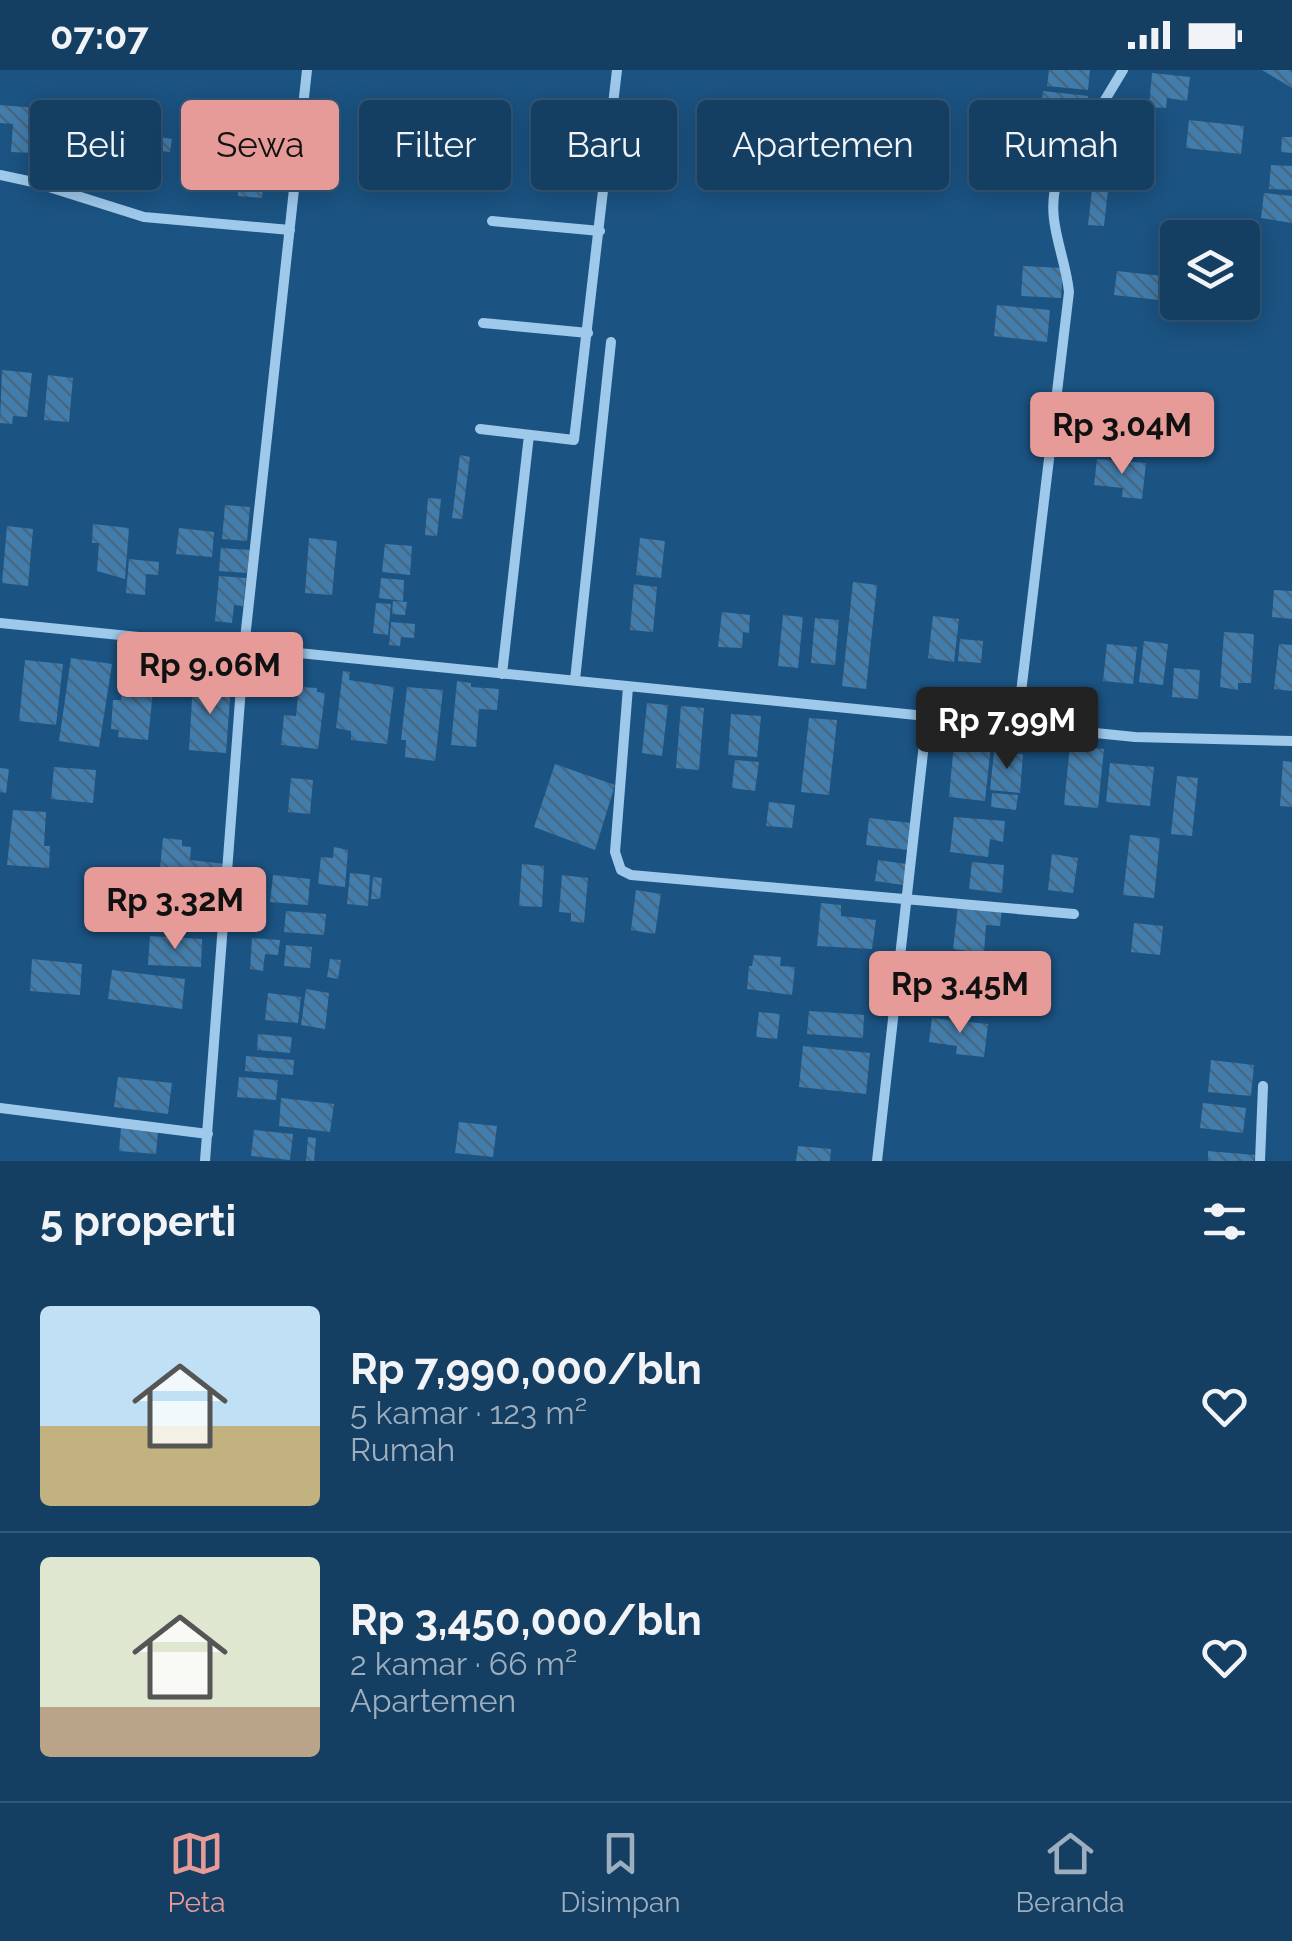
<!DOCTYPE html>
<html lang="id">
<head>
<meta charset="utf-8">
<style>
	body { margin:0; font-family:Raleway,sans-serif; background:#1d4568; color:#f1f3f6; height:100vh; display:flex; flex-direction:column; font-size:38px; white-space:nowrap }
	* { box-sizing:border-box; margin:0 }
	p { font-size:32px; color:#9daebe }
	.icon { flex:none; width:55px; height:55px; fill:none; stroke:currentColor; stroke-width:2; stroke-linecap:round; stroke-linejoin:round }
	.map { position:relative; height:1091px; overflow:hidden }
	.side { display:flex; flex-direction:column; background:#143e62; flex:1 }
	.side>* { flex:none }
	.top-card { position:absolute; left:30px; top:30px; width:1232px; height:90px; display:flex; gap:20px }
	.buttons { position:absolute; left:1160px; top:150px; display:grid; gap:20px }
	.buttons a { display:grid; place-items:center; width:100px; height:100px; border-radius:10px; background:#143e62; box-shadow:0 5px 25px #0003,0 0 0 2px #335777; font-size:50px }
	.price { position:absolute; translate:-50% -85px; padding:0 22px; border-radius:10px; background:#e69b98; color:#111; font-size:32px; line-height:65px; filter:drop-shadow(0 2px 5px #0008) }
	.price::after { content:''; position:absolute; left:50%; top:60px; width:30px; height:22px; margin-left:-15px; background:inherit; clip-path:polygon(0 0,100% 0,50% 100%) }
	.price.on { background:#222; color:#fff }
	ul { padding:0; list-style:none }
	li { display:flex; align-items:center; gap:30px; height:250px; padding:0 40px }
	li+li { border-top:2px solid #335777 }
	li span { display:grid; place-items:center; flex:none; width:280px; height:200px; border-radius:10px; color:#555 }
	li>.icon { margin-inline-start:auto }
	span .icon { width:120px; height:120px; fill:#fffc; stroke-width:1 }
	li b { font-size:42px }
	h2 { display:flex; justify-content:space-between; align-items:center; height:120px; padding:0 40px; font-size:42px }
	.tag { padding:0 35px; border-radius:10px; background:#143e62; box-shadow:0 5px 25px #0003,0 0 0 2px #335777; font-size:35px; line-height:90px }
	.tag.on { background:#e69b98; color:#111 }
	.status { display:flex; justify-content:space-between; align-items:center; height:70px; padding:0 50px; background:#143e62; direction:ltr }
	.status svg { height:28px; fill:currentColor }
	.menu { display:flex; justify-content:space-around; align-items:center; height:140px; border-top:2px solid #335777; background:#143e62; font-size:28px; color:#9daebe }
	.menu a { display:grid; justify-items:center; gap:5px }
	.menu .on { color:#e69b98 }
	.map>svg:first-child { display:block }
</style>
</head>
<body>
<div class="status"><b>07:07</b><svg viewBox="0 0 49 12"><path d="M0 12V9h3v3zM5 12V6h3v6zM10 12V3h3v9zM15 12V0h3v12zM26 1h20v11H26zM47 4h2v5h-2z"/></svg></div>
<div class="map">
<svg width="1292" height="1091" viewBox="0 0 1292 1091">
	<defs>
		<pattern id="building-back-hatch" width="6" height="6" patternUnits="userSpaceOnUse" patternTransform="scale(2.5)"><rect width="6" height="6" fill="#437dac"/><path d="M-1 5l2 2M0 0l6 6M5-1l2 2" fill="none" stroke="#476781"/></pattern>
	</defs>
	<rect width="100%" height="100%" fill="#1b5382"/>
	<path fill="url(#building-back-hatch)" d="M 1049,0 L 1090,0 L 1088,20 L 1047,16 Z
		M 1262,0 L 1292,0 L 1292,18 Z
		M 1152,3 L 1190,7 L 1187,31 L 1167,28 L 1166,38 L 1149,37 Z
		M 1043,21 L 1088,26 L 1085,55 L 1040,50 Z
		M 0,35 L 37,38 L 34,83 L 11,82 L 13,54 L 0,53 Z
		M 252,48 L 294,52 L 291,81 L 249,77 Z
		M 1189,50 L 1244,56 L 1241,84 L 1186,78 Z
		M 1044,60 L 1073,63 L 1071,82 L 1042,79 Z
		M 143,64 L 172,69 L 170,82 L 162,81 L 161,96 L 154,110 L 142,108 L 143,104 L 132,103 L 135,74 L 142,75 Z
		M 1282,67 L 1292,67 L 1292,83 L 1281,82 Z
		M 223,75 L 271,84 L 270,92 L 277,92 L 275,111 L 263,114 L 262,128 L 238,126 L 238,117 L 203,115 L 204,109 L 221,110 Z
		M 197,81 L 214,82 L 213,103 L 195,102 Z
		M 1271,95 L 1292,96 L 1292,120 L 1269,119 Z
		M 1094,101 L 1110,102 L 1104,156 L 1088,155 Z
		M 1264,123 L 1292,126 L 1292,153 L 1261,148 Z
		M 1023,196 L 1063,198 L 1061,228 L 1021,226 Z
		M 1117,201 L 1162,206 L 1159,230 L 1114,225 Z
		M 997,235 L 1050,240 L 1047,272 L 994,266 Z
		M 2,300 L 32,303 L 27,347 L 13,346 L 12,354 L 0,353 Z
		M 48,305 L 73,308 L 69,352 L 44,350 Z
		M 1087,332 L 1147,340 L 1144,368 L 1083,361 Z
		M 460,385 L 470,387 L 462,449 L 452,448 Z
		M 1097,389 L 1146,393 L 1142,429 L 1122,427 L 1123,418 L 1094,415 Z
		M 428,428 L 441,429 L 437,466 L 425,465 Z
		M 225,435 L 250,437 L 247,471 L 222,469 Z
		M 93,454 L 129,458 L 125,509 L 97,501 L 99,473 L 92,473 Z
		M 7,456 L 33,459 L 28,516 L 2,513 Z
		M 179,458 L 214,462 L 212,487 L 176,484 Z
		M 309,468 L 337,471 L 332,525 L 305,523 Z
		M 640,468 L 665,471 L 661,508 L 636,505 Z
		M 385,474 L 412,476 L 410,505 L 382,502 Z
		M 221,478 L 250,480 L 247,503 L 219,501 Z
		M 129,489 L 159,492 L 158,505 L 146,504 L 145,525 L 126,523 Z
		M 219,506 L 246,508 L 243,536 L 234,535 L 232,553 L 215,551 Z
		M 381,508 L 404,510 L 403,531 L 379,528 Z
		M 853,512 L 877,515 L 866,619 L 842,616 Z
		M 634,514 L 657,517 L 653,562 L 630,560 Z
		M 1274,520 L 1292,521 L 1292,549 L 1272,547 Z
		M 393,531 L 407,532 L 405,545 L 392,544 Z
		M 376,533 L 391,534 L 388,565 L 373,563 Z
		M 722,542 L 750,545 L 749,563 L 743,562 L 742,578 L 718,577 Z
		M 783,545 L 803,547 L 798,598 L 778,596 Z
		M 933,546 L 959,549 L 954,592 L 928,588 Z
		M 815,548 L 839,550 L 835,595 L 811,593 Z
		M 391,552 L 415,554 L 414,568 L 401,567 L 400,576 L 389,575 Z
		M 1224,562 L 1254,564 L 1251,613 L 1238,613 L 1238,620 L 1220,617 Z
		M 960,569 L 983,571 L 981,593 L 958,591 Z
		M 1144,571 L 1168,574 L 1163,615 L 1139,612 Z
		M 1107,574 L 1137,577 L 1133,614 L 1103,611 Z
		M 1279,574 L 1292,575 L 1292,621 L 1274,619 Z
		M 71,588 L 112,594 L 99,677 L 59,671 Z
		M 25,590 L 63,594 L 56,655 L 19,651 Z
		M 124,598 L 155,601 L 148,670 L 118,667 L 119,660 L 111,659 L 113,630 L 121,630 Z
		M 1174,598 L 1200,600 L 1198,629 L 1172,627 Z
		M 343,601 L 350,602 L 349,610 L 394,617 L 387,674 L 351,670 L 351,661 L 336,658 Z
		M 457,611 L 471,613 L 471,617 L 499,619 L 497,640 L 479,639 L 476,677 L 451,675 Z
		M 193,612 L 231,615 L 226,683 L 189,680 Z
		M 299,617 L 317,618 L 317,622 L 325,623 L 318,679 L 281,675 L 284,645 L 296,646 Z
		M 407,617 L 443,620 L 435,691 L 405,687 L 406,670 L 401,670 Z
		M 647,633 L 668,635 L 662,686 L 642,683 Z
		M 681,636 L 704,638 L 699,700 L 676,698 Z
		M 731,644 L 761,646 L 757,687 L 728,685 Z
		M 809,648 L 837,650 L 829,725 L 801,722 Z
		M 955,662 L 992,665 L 985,731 L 949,727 Z
		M 1070,675 L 1104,679 L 1098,738 L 1064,735 Z
		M 994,682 L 1023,684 L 1020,723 L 990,720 Z
		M 735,690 L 759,692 L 755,721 L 732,718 Z
		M 1283,691 L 1292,692 L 1292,737 L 1280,736 Z
		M 1110,693 L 1154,697 L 1150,736 L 1106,732 Z
		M 555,694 L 615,715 L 595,780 L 534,757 Z
		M 54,697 L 96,700 L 93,733 L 51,729 Z
		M 0,698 L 9,699 L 6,723 L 0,722 Z
		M 1177,706 L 1198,708 L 1192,766 L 1171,764 Z
		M 291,708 L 313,710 L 310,744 L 288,742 Z
		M 992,723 L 1018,725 L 1016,740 L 991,737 Z
		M 769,732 L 795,735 L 792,758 L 766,756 Z
		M 13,740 L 46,742 L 44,776 L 50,776 L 49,798 L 7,795 Z
		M 954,747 L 1005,751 L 1003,772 L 990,769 L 988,787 L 950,782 Z
		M 869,748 L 911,753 L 908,780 L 866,775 Z
		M 1130,765 L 1160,768 L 1154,828 L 1123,825 Z
		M 163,768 L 182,770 L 182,776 L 191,777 L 190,790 L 226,794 L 223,827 L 158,819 Z
		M 334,777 L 348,780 L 345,817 L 318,814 L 321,787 L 333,788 Z
		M 1052,784 L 1078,788 L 1073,823 L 1048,820 Z
		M 878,790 L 906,794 L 903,815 L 875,811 Z
		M 972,792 L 1004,795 L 1002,823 L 969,819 Z
		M 522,794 L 544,796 L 542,837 L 519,836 Z
		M 350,803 L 370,805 L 368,836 L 347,834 Z
		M 273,805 L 310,809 L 308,835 L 270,832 Z
		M 562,805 L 588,808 L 584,853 L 571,851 L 571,843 L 559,842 Z
		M 373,807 L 382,808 L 380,829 L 371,829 Z
		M 636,820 L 661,824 L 655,864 L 631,860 Z
		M 150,830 L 210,835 L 208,861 L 148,856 Z
		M 821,833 L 841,835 L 841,846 L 876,850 L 872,879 L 817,876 Z
		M 958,836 L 1002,840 L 1000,856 L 986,855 L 984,883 L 953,879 Z
		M 286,841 L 326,844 L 324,865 L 284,862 Z
		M 1134,853 L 1163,856 L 1160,885 L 1131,882 Z
		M 150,866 L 202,869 L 201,897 L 148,895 Z
		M 252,868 L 280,870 L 278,885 L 265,884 L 263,901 L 250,899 Z
		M 286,875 L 312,877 L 310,898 L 284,896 Z
		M 754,885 L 781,887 L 780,896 L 795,897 L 792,925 L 747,919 L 749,896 L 752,896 Z
		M 32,889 L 82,894 L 80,925 L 30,921 Z
		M 330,889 L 341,890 L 338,909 L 327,907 Z
		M 951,895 L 1013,901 L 1010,931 L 993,930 L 991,944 L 950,939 L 951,929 L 937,928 L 939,903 L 950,904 Z
		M 112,900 L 185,909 L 182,939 L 108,929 Z
		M 306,919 L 329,923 L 325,959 L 301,955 Z
		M 268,923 L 301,927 L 298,953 L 265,950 Z
		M 809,941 L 864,945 L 863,968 L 807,964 Z
		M 759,942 L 780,944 L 777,969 L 756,967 Z
		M 932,948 L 988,954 L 984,987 L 956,984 L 957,976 L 929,972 Z
		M 258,964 L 292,967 L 290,983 L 257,980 Z
		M 803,976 L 870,983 L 866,1024 L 799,1017 Z
		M 246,986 L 294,990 L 293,1005 L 245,1001 Z
		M 1211,990 L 1254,995 L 1251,1026 L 1208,1022 Z
		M 118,1007 L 172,1013 L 168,1044 L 114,1037 Z
		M 239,1007 L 278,1010 L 276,1030 L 237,1027 Z
		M 281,1028 L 334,1034 L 330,1062 L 279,1056 Z
		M 1203,1033 L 1246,1038 L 1243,1063 L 1200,1058 Z
		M 459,1052 L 497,1056 L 493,1087 L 455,1083 Z
		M 121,1058 L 158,1061 L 156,1084 L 119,1081 Z
		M 254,1060 L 293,1064 L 290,1090 L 251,1086 Z
		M 308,1067 L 316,1068 L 314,1091 L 306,1091 Z
		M 798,1076 L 831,1079 L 830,1091 L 796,1091 Z
		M 1208,1081 L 1255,1085 L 1254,1091 L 1208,1091 Z"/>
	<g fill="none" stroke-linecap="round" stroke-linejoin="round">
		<path stroke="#9fc9eb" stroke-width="10" d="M 0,105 L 33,112 L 144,147 L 290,160
			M 492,151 L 600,161
			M 483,253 L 588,263
			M 480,359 L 574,370 L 617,0
			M 0,553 L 1135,667 L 1292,671
			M 502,604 L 529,365
			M 575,610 L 611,272
			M 628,617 L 615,782 L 621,800 L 631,805 L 1074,844
			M 1017,656 L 1069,222 C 1065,182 1044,149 1058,108 L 1123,0
			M 0,1038 L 208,1064
			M 205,1091 L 244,578 L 307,0
			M 877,1091 L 927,647
			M 1260,1091 L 1263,1016"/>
	</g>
</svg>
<div class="buttons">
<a><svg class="icon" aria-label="layers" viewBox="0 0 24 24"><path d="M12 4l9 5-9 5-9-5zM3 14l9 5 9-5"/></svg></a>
</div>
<b class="price" style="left:1122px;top:407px">Rp 3.04M</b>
<b class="price" style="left:210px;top:647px">Rp 9.06M</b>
<b class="price on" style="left:1007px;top:702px">Rp 7.99M</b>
<b class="price" style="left:175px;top:882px">Rp 3.32M</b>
<b class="price" style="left:960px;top:966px">Rp 3.45M</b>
<div class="top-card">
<a class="tag">Beli</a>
<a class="tag on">Sewa</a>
<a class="tag">Filter</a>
<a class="tag">Baru</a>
<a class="tag">Apartemen</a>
<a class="tag">Rumah</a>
</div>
</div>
<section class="side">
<h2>5 properti<svg class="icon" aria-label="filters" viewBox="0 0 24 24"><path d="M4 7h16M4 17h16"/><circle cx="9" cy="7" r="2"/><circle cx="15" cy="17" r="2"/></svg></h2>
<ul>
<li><span style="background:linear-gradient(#bfe0f5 60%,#c2b280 0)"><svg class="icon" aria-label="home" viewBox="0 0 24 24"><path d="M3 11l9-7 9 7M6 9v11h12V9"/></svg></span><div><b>Rp 7,990,000/bln</b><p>5 kamar · 123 m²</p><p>Rumah</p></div><svg class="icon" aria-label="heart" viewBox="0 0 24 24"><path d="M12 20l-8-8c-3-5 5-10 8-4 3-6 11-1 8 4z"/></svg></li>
<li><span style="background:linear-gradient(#dfe7d0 75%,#b9a48a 0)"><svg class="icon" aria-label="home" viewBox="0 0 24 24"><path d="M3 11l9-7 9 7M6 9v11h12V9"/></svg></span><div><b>Rp 3,450,000/bln</b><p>2 kamar · 66 m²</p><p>Apartemen</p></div><svg class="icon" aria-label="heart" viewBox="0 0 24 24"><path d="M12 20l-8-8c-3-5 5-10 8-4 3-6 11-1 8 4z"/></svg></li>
</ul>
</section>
<nav class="menu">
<a class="on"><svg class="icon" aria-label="map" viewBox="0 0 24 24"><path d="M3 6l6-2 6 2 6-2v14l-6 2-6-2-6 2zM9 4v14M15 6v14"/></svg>Peta</a>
<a><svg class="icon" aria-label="saved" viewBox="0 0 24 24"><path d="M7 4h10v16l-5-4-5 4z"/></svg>Disimpan</a>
<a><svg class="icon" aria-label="home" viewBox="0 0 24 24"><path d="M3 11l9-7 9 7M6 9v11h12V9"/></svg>Beranda</a>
</nav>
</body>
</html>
